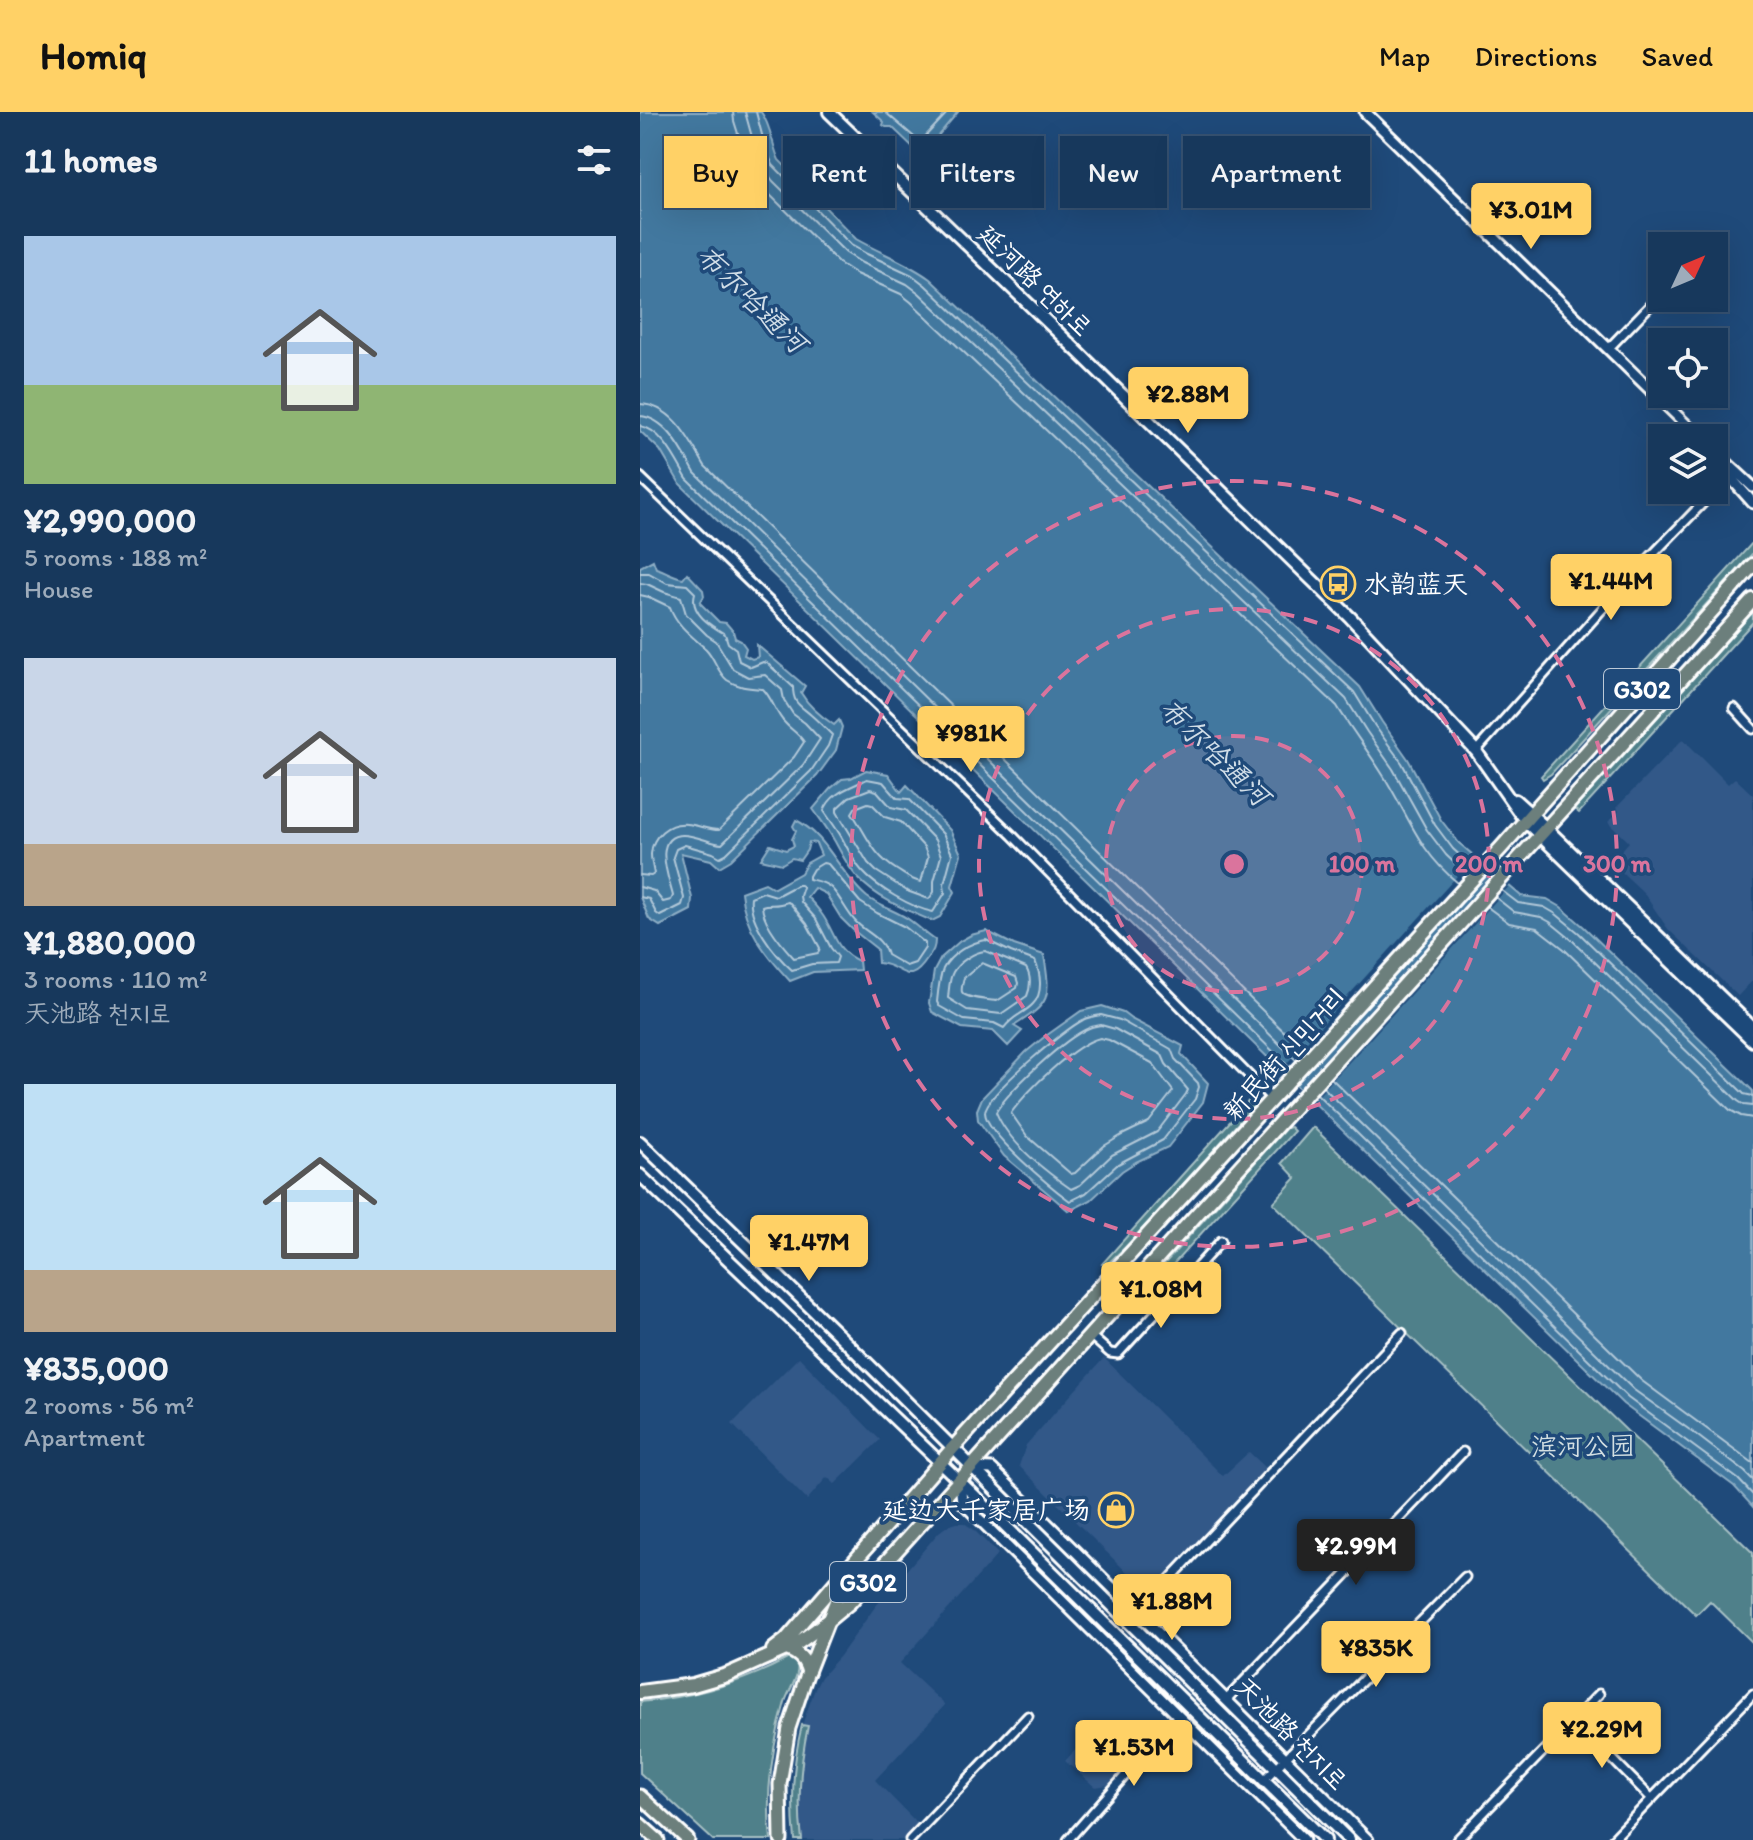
<!DOCTYPE html>
<html lang="en">
<head>
<meta charset="utf-8">
<style>
	body { margin:0; font-family:Itim,"LXGW WenKai TC","Poor Story",sans-serif; background:#244365; color:#f1f3f6; height:100vh; display:flex; flex-direction:column; font-size:30px; white-space:nowrap }
	* { box-sizing:border-box; margin:0 }
	p { font-size:26px; color:#9eacbb }
	.icon { flex:none; width:44px; height:44px; fill:none; stroke:currentColor; stroke-width:2; stroke-linecap:round; stroke-linejoin:round }
	.map { position:relative; flex:1; overflow:hidden }
	.details { display:flex; flex-direction:column; background:#17385c; width:640px }
	.details>* { flex:none }
	.top-card { position:absolute; left:24px; top:24px; width:760px; height:72px; display:flex; gap:16px }
	.needle { width:52px; rotate:46deg }
	.controls { position:absolute; left:1008px; top:120px; display:grid; gap:16px }
	.controls a { display:grid; place-items:center; width:80px; height:80px; border-radius:0px; background:#17385c; box-shadow:0 8px 32px #0002,0 0 0 2px #365272; font-size:40px }
	.price { position:absolute; translate:-50% -68px; padding:0 18px; border-radius:8px; background:#ffd166; color:#111; font-size:26px; line-height:52px; filter:drop-shadow(0 2px 4px #0008) }
	.price::after { content:''; position:absolute; left:50%; top:48px; width:24px; height:18px; margin-left:-12px; background:inherit; clip-path:polygon(0 0,100% 0,50% 100%) }
	.price.current { background:#222; color:#fff }
	ul { padding:0; list-style:none }
	li { display:grid; align-content:center; gap:16px; height:424px; padding:0 24px }
	li span { display:grid; place-items:center; height:248px; border-radius:0px; color:#555 }
	li>.icon { margin-inline-start:auto }
	span .icon { width:144px; height:144px; fill:#fffc; stroke-width:1 }
	li b { font-size:34px }
	h2 { display:flex; justify-content:space-between; align-items:center; height:96px; padding:0 24px; font-size:34px }
	.tag { padding:0 28px; border-radius:0px; background:#17385c; box-shadow:0 8px 32px #0002,0 0 0 2px #365272; font-size:28px; line-height:72px }
	.tag.current { background:#ffd166; color:#111 }
	header { display:flex; align-items:center; gap:48px; box-sizing:border-box; height:112px; padding:0 40px; background:#ffd166; color:#111 }
	header strong { font-size:38px }
	nav { display:flex; gap:44px; margin-inline-start:auto; font-size:28px }
	main { display:flex; flex:1; min-height:0 }
	.map>svg:first-child { display:block }
</style>
</head>
<body>
<header>
<strong>Homiq</strong>
<nav><a>Map</a><a>Directions</a><a>Saved</a></nav>
</header>
<main>
<section class="details">
<h2>11 homes<svg class="icon" aria-label="filters" viewBox="0 0 24 24"><path d="M4 7h16M4 17h16"/><circle cx="9" cy="7" r="2"/><circle cx="15" cy="17" r="2"/></svg></h2>
<ul>
<li><span style="background:linear-gradient(#a9c7e8 60%,#8fb573 0)"><svg class="icon" aria-label="home" viewBox="0 0 24 24"><path d="M3 11l9-7 9 7M6 9v11h12V9"/></svg></span><div><b>¥2,990,000</b><p>5 rooms · 188 m²</p><p>House</p></div></li>
<li><span style="background:linear-gradient(#c9d6e8 75%,#b9a48a 0)"><svg class="icon" aria-label="home" viewBox="0 0 24 24"><path d="M3 11l9-7 9 7M6 9v11h12V9"/></svg></span><div><b>¥1,880,000</b><p>3 rooms · 110 m²</p><p>天池路 천지로</p></div></li>
<li><span style="background:linear-gradient(#bfe0f5 75%,#b9a48a 0)"><svg class="icon" aria-label="home" viewBox="0 0 24 24"><path d="M3 11l9-7 9 7M6 9v11h12V9"/></svg></span><div><b>¥835,000</b><p>2 rooms · 56 m²</p><p>Apartment</p></div></li>
</ul>
</section>
<div class="map">
<svg width="1113" height="1728" viewBox="0 0 1113 1728">
	<rect width="100%" height="100%" fill="#1f4a7a"/>
	<filter id="ink" filterUnits="userSpaceOnUse"><feTurbulence type="fractalNoise" baseFrequency=".0125" numOctaves="2"/><feDisplacementMap in="SourceGraphic" scale="16" xChannelSelector="R" yChannelSelector="G"/><feConvolveMatrix kernelMatrix="1 2 1 2 8 2 1 2 1" color-interpolation-filters="sRGB"/></filter>
	<g filter="url(#ink)">
		<path fill="#325888" d="M 1043,627 L 1088,672 L 1095,666 L 1113,683 L 1113,868 L 1098,884 L 1028,817 L 1003,780 L 971,750 L 989,730 L 968,710 L 979,699 L 976,696 Z
			M 159,1245 L 240,1328 L 195,1372 L 187,1365 L 167,1388 L 92,1312 Z
			M 464,1246 L 583,1364 L 609,1340 L 626,1356 L 509,1482 L 379,1354 L 386,1333 Z
			M 317,1411 L 324,1411 L 333,1417 L 358,1442 L 260,1551 L 305,1593 L 235,1668 L 278,1712 L 263,1728 L 162,1728 L 159,1686 L 162,1641 L 168,1614 L 162,1613 L 175,1577 L 181,1565 L 200,1544 L 235,1495 L 299,1420 L 307,1414 Z
			M 453,1619 L 488,1650 L 468,1673 L 455,1675 L 425,1649 Z"/>
		<path fill="#4f808a" stroke="#a7c0c4" stroke-width="2" d="M 1113,430 L 1113,441 L 911,662 L 903,667 L 901,664 Z
			M 1113,500 L 1113,510 L 939,701 L 934,697 Z
			M 613,984 L 618,989 L 491,1130 L 465,1154 L 462,1152 Z
			M 650,1015 L 654,1019 L 500,1189 L 497,1187 L 517,1160 L 646,1016 Z
			M 673,1015 L 1113,1441 L 1113,1531 L 1070,1489 L 1056,1503 L 633,1091 L 656,1066 L 642,1051 Z
			M 149,1546 L 156,1549 C 162,1562 149,1577 145,1590 C 132,1635 125,1682 131,1728 L 73,1728 L 0,1661 L 0,1590 C 53,1585 101,1572 149,1546 Z
			M 162,1613 L 168,1614 C 160,1652 157,1689 162,1728 L 155,1728 C 151,1688 152,1652 162,1613 Z"/>
		<path fill="#42789f" stroke="#8eaec5" stroke-width="2" d="M 0,0 L 121,0 C 131,13 132,33 139,48 L 216,127 C 240,141 267,150 290,167 L 720,575 L 742,610 L 768,647 L 801,708 L 819,731 L 881,784 L 907,787 L 921,795 L 944,815 L 1113,979 L 1113,1395 L 1094,1374 L 983,1292 L 40,372 L 20,338 L 0,319 Z
			M 233,0 L 318,0 L 291,32 L 290,39 L 284,42 L 280,37 L 278,40 L 252,15 L 246,15 L 243,13 L 244,10 Z
			M 13,448 L 16,456 C 27,459 31,464 43,466 L 47,461 L 63,478 L 64,484 L 60,491 L 79,510 L 86,511 L 93,519 L 95,526 L 101,529 L 106,536 L 104,543 L 112,547 L 118,545 L 117,533 L 165,574 L 161,581 C 168,593 182,605 194,613 L 199,608 L 202,615 L 196,638 L 177,664 L 91,748 L 79,755 L 71,748 L 41,741 L 52,786 L 51,798 L 20,814 L 9,807 L 0,785 L 0,455 Z
			M 226,658 L 248,662 L 261,680 L 267,673 L 310,718 L 321,742 L 312,774 L 315,780 L 300,805 L 292,809 C 266,798 236,786 217,765 C 207,754 201,740 194,728 C 188,717 180,707 173,697 L 190,677 L 202,667 L 211,666 Z
			M 156,708 C 188,724 200,763 227,785 C 240,795 258,799 271,809 C 279,815 286,822 295,828 C 295,836 293,839 288,846 C 267,878 264,853 238,851 L 237,837 L 213,818 L 201,806 L 186,782 L 174,776 L 167,785 C 172,790 177,795 181,801 C 195,819 195,840 219,849 L 220,858 L 173,860 L 150,869 C 126,843 104,816 101,780 L 125,771 L 134,776 L 161,761 L 167,751 L 181,743 L 176,731 L 169,730 L 167,738 L 160,748 L 152,746 L 142,752 L 121,747 L 130,733 L 146,738 L 154,734 L 152,727 L 156,719 L 153,714 Z
			M 346,819 L 374,833 L 404,843 C 411,887 411,890 374,914 L 382,919 L 368,934 L 353,919 L 322,916 L 292,900 L 289,891 L 294,859 L 301,846 L 320,829 L 331,823 Z
			M 462,894 L 483,901 L 491,907 L 543,934 L 541,942 L 568,971 L 563,990 L 528,1035 L 496,1050 L 482,1059 L 451,1088 L 429,1099 L 364,1044 L 338,1008 L 337,998 L 342,986 L 386,940 L 403,926 L 441,899 Z"/>
		<path fill="#1f4a7a" d="M 837,742 L 852,755 L 652,975 L 638,961 Z
			M 856,758 L 872,771 L 670,993 L 656,979 Z"/>
		<g fill="none" stroke-linecap="round" stroke-linejoin="round">
			<path stroke="#b3c9d9" stroke-width="2" d="M 93,0 L 94,9 L 106,47 L 113,64 L 124,77 L 199,151 L 216,162 L 261,182 L 271,190 L 697,594 C 711,617 728,639 743,663 C 769,704 778,739 818,771
				M 105,0 L 117,43 L 124,57 L 133,69 L 206,141 L 222,151 L 267,172 L 279,181 L 706,587 L 727,620 L 753,657 L 787,718 L 806,743 L 826,762
				M 116,0 L 126,38 L 133,53 L 211,133 L 227,142 L 272,163 L 285,173 L 714,580 L 735,614 L 762,651 L 795,713 L 813,737 L 833,755
				M 245,0 L 280,30 L 308,0
				M 0,292 C 33,293 50,329 65,354 L 664,939
				M 0,304 C 27,306 43,340 55,361 L 656,948
				M 0,314 C 22,317 37,350 47,367 L 650,956
				M 0,461 L 9,461 L 27,471 L 47,473 L 55,481 C 49,501 71,514 85,522 L 88,531 L 96,537 L 99,549 L 111,555 L 123,550 L 127,551 L 153,575 C 153,592 160,593 171,603 C 178,609 186,617 192,623 L 188,634 L 171,659 L 86,742 L 80,745 L 73,741 L 45,733 L 36,737 L 33,745 L 44,786 L 42,793 L 20,804 L 16,801 L 9,787 L 0,785
				M 0,471 L 7,472 L 24,480 L 41,485 L 46,502 L 67,523 L 76,529 L 93,557 L 108,565 L 125,563 L 142,578 L 144,588 L 153,602 L 165,611 L 180,627 L 163,653 L 82,732 C 70,731 56,723 43,723 C 11,723 29,767 33,784 L 31,788 L 23,790 L 14,779 L 0,775
				M 0,483 L 9,485 L 30,495 C 37,514 52,524 66,537 C 75,546 77,560 87,568 C 99,576 110,576 123,577 C 133,587 135,601 145,611 C 151,618 158,621 164,630 L 154,645 L 79,718 C 68,718 58,713 47,712 C 28,710 12,724 11,742 C 11,749 13,756 14,762 L 11,764 L 0,763
				M 227,667 L 243,670 L 257,686 L 269,687 L 303,722 L 312,742 L 304,772 L 305,781 L 293,800 C 272,796 236,775 222,759 C 213,749 208,737 202,726 C 197,717 190,708 184,699 C 191,680 210,676 227,667 Z
				M 230,677 L 237,679 L 251,695 L 266,698 L 295,728 L 301,744 L 294,769 L 294,780 L 289,787 L 267,779 L 236,759 L 228,751 L 197,700 L 197,696 L 209,685 Z
				M 228,691 L 232,692 L 245,705 L 261,710 L 284,735 L 288,745 L 281,770 C 272,769 265,763 257,758 C 232,742 228,725 212,701 L 215,696 Z
				M 183,751 L 188,752 L 220,790 L 237,801 L 265,815 L 285,831 L 285,836 L 275,851 L 266,854 L 247,843 C 242,825 229,823 216,810 C 207,801 202,788 193,778 C 188,771 177,769 169,767 L 169,764 L 173,757 Z
				M 157,773 L 160,773 L 163,775 L 160,784 L 161,790 L 176,807 L 191,836 L 198,845 L 196,851 L 172,852 L 152,858 C 135,843 108,809 111,785 L 123,780 L 136,784 Z
				M 861,778 L 878,791 L 904,795 L 916,802 L 939,821 L 1104,982 L 1113,984
				M 855,785 L 874,800 L 901,805 L 910,810 L 932,828 L 1098,989 L 1104,993 L 1113,994
				M 147,790 L 150,791 L 167,812 L 180,836 L 178,841 L 154,846 C 142,833 123,811 122,794 C 129,791 136,795 147,790 Z
				M 846,794 L 869,811 L 897,816 L 924,837 L 1090,998 L 1101,1004 L 1113,1006
				M 346,828 L 371,840 L 395,849 C 400,860 404,881 393,892 C 384,902 374,902 364,916 L 354,911 L 324,908 L 299,894 L 297,890 C 298,880 299,867 303,857 C 310,842 331,830 346,828 Z
				M 345,839 L 386,856 C 391,864 391,875 387,884 L 361,902 L 327,898 L 308,886 C 309,878 309,867 313,860 C 319,850 334,840 345,839 Z
				M 342,851 L 376,865 L 378,871 L 377,876 L 357,889 C 350,888 325,887 322,880 C 321,878 323,868 324,866 Z
				M 461,903 L 480,908 L 531,937 L 535,947 L 558,971 L 559,975 L 555,987 L 523,1028 L 478,1052 L 446,1081 L 430,1089 C 412,1076 345,1021 345,1000 C 346,982 425,917 443,908 C 448,905 455,904 461,903 Z
				M 461,913 L 475,917 L 522,943 L 526,952 L 548,978 L 546,982 L 517,1020 L 472,1043 L 440,1073 L 431,1077 C 405,1059 368,1030 356,1000 C 369,978 425,926 449,916 C 453,914 457,914 461,913 Z
				M 460,926 L 469,928 L 512,951 L 533,979 L 509,1010 L 482,1023 L 464,1034 L 435,1061 L 431,1062 L 387,1024 L 371,1001 C 387,979 434,932 460,926 Z
				M 691,966 L 1002,1269 L 1113,1351
				M 683,975 L 994,1278 L 1054,1321 L 1105,1360 L 1113,1368
				M 677,982 L 988,1286 L 1098,1367 L 1113,1383"/>
			<g stroke="#fff" stroke-width="13">
				<path id="minor" d="M 968,237 L 1022,181
					M 0,365 L 372,723 L 632,987
					M 1094,596 L 1113,617
					M 836,639 L 989,467 L 1089,364
					M 451,1224 L 470,1241 L 478,1242 L 581,1129
					M 498,1501 L 762,1221
					M 586,1588 L 823,1340
					M 934,1608 L 1012,1687
					M 624,1668 L 825,1465
					M 270,1728 L 388,1604
					M 428,1728 L 538,1604
					M 817,1728 L 959,1582
					M 972,1728 L 1113,1582"/>
			</g>
			<g stroke="#fff" stroke-width="15">
				<path id="tertiary" d="M 725,0 L 1060,326
					M 1074,339 L 1113,375
					M 1074,347 L 1113,391
					M 332,1356 L 352,1357 L 728,1728
					M 320,1369 L 322,1390 L 664,1728"/>
			</g>
			<g stroke="#fff" stroke-width="16">
				<path id="secondary" d="M 189,0 L 425,227 L 710,505 L 836,639 L 885,709 L 1113,929
					M 875,688 L 906,716 L 1113,916
					M 0,1030 L 204,1228 L 709,1728
					M 0,1063 L 331,1380 L 685,1728"/>
			</g>
			<g stroke="#fff" stroke-width="17">
				<path id="primary" d="M 0,1684 L 48,1728
					M 0,1712 L 18,1728
					M 141,1728 L 140,1672 L 149,1616 L 166,1565 L 207,1460"/>
			</g>
			<g stroke="#fff" stroke-width="18">
				<path id="trunk" d="M 147,1537 C 158,1541 165,1547 168,1559
					M 133,1538 L 146,1528 L 312,1337 L 861,736 L 1113,453
					M 0,1580 L 53,1573 L 87,1563 L 155,1533 L 176,1518 L 210,1490 L 490,1179 L 510,1154 L 1113,488"/>
			</g>
			<use href="#minor" stroke="#1f4a7a" stroke-width="7"/>
			<use href="#tertiary" stroke="#1f4a7a" stroke-width="9"/>
			<use href="#secondary" stroke="#1f4a7a" stroke-width="10"/>
			<use href="#primary" stroke="#6c7f7c" stroke-width="11"/>
			<use href="#trunk" stroke="#6c7f7c" stroke-width="12"/>
		</g>
	</g>
	<circle cx="594" cy="752" r="128" fill="#da749d" fill-opacity=".12"/>
	<g fill="none" stroke="#da749d" stroke-width="4" stroke-dasharray="14 10">
		<circle cx="594" cy="752" r="128"/>
		<circle cx="594" cy="752" r="255"/>
		<circle cx="594" cy="752" r="383"/>
	</g>
	<defs>
		<g id="bus-ring" transform="scale(1.8)"><circle r="9.5" fill="#1f4a7a" stroke="#ffd166" stroke-width="1.5"/><path d="M-5-6H5V4H4V6H2V4H-2V6H-4V4H-5ZM-3.5-4V0h7V-4ZM-3.5 1.2v1.5H-2V1.2ZM2 1.2v1.5H3.5V1.2Z" fill="#ffd166"/></g>
		<g id="shop-ring" transform="scale(1.8)"><circle r="9.5" fill="#1f4a7a" stroke="#ffd166" stroke-width="1.5"/><path d="M-5-2.5h2.3a2.7 3.5 0 0 1 5.4 0H5L5.5 6h-11ZM-1.5-2.5h3a1.5 2.3 0 0 0-3 0Z" fill="#ffd166"/></g>
	</defs>
	<g fill-rule="evenodd">
		<use href="#bus-ring" x="698" y="472"/>
		<use href="#shop-ring" x="476" y="1398"/>
	</g>
	<g text-anchor="middle" dominant-baseline="central" stroke-width="7" stroke-linejoin="round" paint-order="stroke">
		<g fill="#1f4a7a" stroke="#bcc9d7" stroke-width="2">
			<rect x="964" y="557" width="76" height="40" rx="6"/>
			<rect x="190" y="1450" width="76" height="40" rx="6"/>
		</g>
		<g font-size="24" font-weight="bold" fill="#fff">
			<text x="1002" y="577">G302</text>
			<text x="228" y="1470">G302</text>
		</g>
		<g font-size="26" fill="#fff" stroke="#1f4a7a">
			<text transform="translate(395 168) rotate(44)">延河路 연하로</text>
			<text transform="translate(644 942) rotate(-48)">新民街 신민거리</text>
			<text transform="translate(651 1621) rotate(45)">天池路 천지로</text>
		</g>
		<g font-size="26" fill="#fff" stroke="#1f4a7a" text-anchor="start">
			<text x="724" y="472">水韵蓝天</text>
			<text x="450" y="1398" text-anchor="end">延边大千家居广场</text>
		</g>
		<g font-size="26" fill="#d3dfe2" stroke="#1f4a7a">
			<text x="943" y="1334">滨河公园</text>
		</g>
		<g font-size="28" font-style="italic" fill="#d0dde7" stroke="#1f4a7a">
			<text transform="translate(112 187) rotate(44)">布尔哈通河</text>
			<text transform="translate(575 640) rotate(44)">布尔哈通河</text>
		</g>
	</g>
	<circle cx="594" cy="752" r="12" fill="#da749d" stroke="#1f4a7a" stroke-width="4"/>
	<g font-size="24" text-anchor="middle" font-weight="bold" fill="#da749d" stroke="#1f4a7a" stroke-width="7" stroke-linejoin="round" paint-order="stroke">
		<text x="722" y="760">100 m</text>
		<text x="849" y="760">200 m</text>
		<text x="977" y="760">300 m</text>
	</g>
</svg>
<div class="controls">
<a><svg class="needle" viewBox="-14 -14 28 28"><path d="M0-13l5 13h-10z" fill="#e53935"/><path d="M0 13l5-13h-10z" fill="#9eacbb"/></svg></a>
<a><svg class="icon" aria-label="locate" viewBox="0 0 24 24"><circle cx="12" cy="12" r="6"/><path d="M12 2v4M12 18v4M2 12h4M18 12h4"/></svg></a>
<a><svg class="icon" aria-label="layers" viewBox="0 0 24 24"><path d="M12 4l9 5-9 5-9-5zM3 14l9 5 9-5"/></svg></a>
</div>
<b class="price" style="left:891px;top:139px">¥3.01M</b>
<b class="price" style="left:548px;top:323px">¥2.88M</b>
<b class="price" style="left:971px;top:510px">¥1.44M</b>
<b class="price" style="left:331px;top:662px">¥981K</b>
<b class="price" style="left:169px;top:1171px">¥1.47M</b>
<b class="price" style="left:521px;top:1218px">¥1.08M</b>
<b class="price current" style="left:716px;top:1475px">¥2.99M</b>
<b class="price" style="left:532px;top:1530px">¥1.88M</b>
<b class="price" style="left:736px;top:1577px">¥835K</b>
<b class="price" style="left:962px;top:1658px">¥2.29M</b>
<b class="price" style="left:494px;top:1676px">¥1.53M</b>
<div class="top-card">
<a class="tag current">Buy</a>
<a class="tag">Rent</a>
<a class="tag">Filters</a>
<a class="tag">New</a>
<a class="tag">Apartment</a>
</div>
</div>
</main>
</body>
</html>
